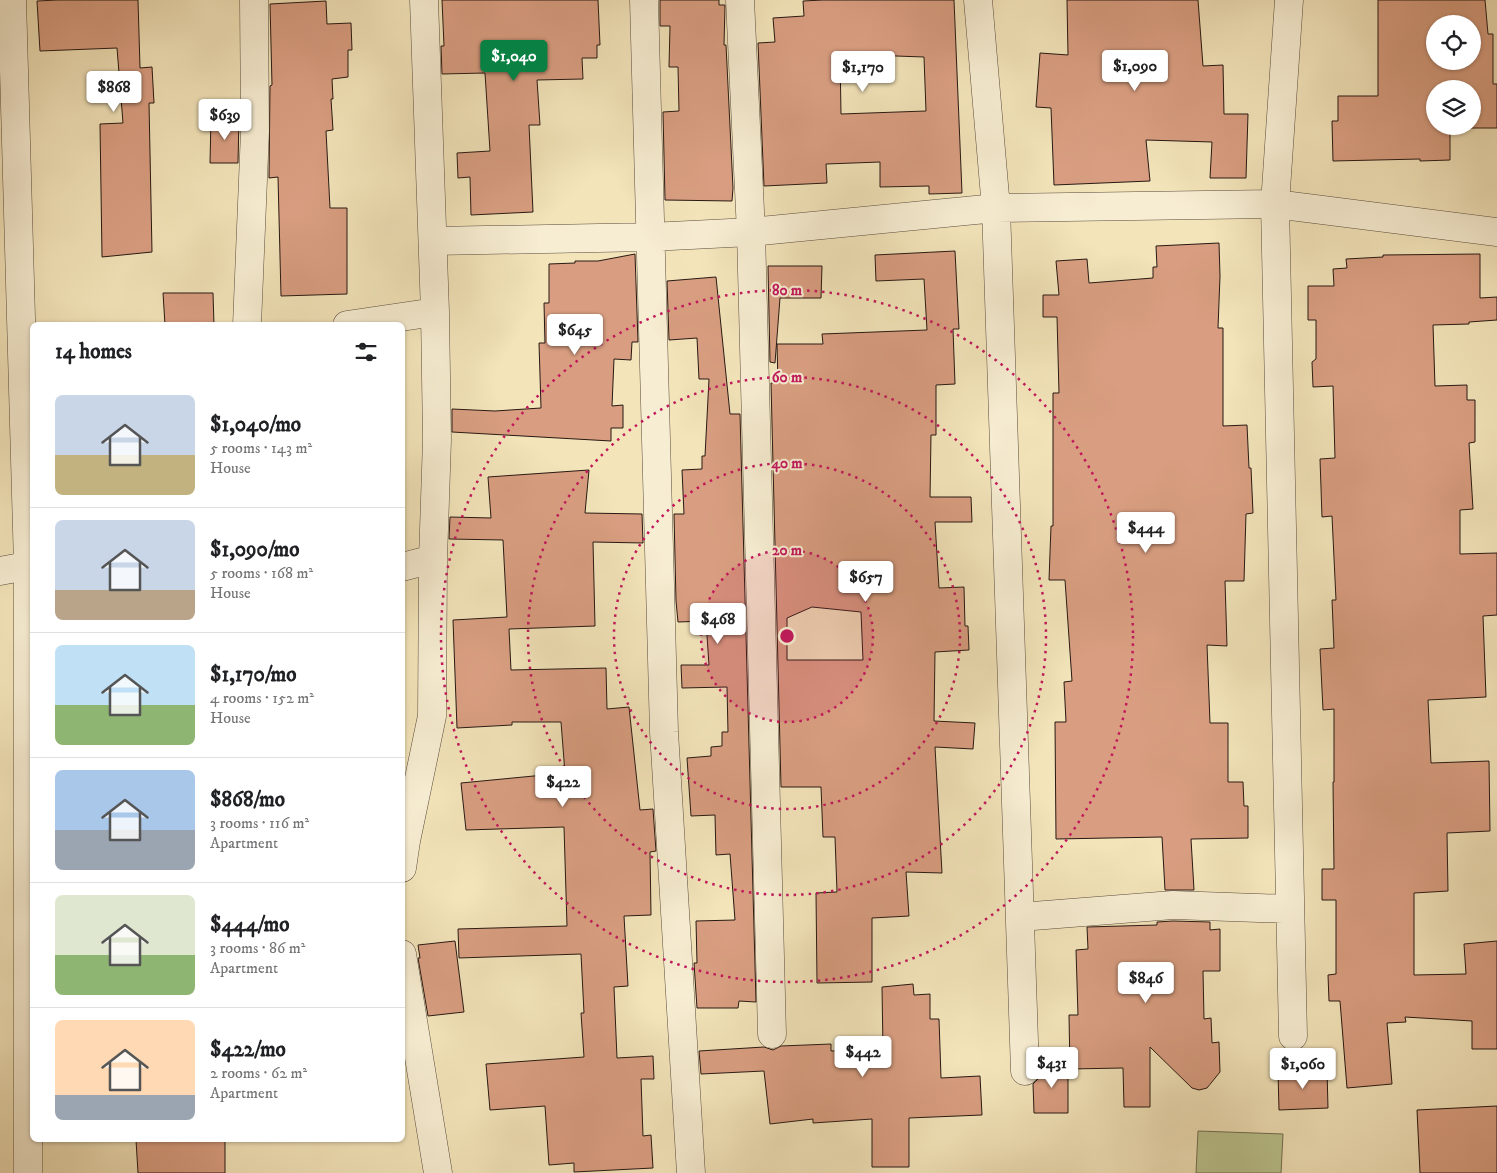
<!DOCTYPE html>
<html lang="en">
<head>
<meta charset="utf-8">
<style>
	body { margin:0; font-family:"IM FELL DW Pica",serif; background:#f2f2f2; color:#202124; height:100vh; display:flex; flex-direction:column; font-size:19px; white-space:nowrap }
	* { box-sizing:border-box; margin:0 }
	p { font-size:16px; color:#757577 }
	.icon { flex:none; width:28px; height:28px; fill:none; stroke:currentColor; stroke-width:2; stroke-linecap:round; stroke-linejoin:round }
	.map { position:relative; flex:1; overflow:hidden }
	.drawer { position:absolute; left:30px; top:322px; width:375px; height:820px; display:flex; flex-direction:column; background:#fff; border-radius:8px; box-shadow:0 1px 4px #0004 }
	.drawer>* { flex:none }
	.controls { position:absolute; left:1426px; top:15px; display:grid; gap:10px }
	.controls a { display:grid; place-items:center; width:55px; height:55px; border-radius:50%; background:#fff; box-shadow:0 1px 4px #0004; font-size:25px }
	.price { position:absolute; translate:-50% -42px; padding:0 11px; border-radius:5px; background:#fff; color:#222; font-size:16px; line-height:32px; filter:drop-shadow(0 1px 2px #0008) }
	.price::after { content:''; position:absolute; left:50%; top:30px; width:15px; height:11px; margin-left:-8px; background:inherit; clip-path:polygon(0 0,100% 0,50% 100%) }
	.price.on { background:#0b8043; color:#fff }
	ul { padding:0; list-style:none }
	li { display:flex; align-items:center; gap:15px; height:125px; padding:0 25px }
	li+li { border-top:1px solid #e0e0e0 }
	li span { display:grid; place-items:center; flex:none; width:140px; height:100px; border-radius:8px; color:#555 }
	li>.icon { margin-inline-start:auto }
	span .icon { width:60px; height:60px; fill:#fffc; stroke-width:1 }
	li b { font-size:21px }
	h2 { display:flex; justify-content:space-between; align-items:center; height:60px; padding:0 25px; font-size:21px }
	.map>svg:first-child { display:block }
</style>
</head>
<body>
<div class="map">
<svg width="1497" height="1173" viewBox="0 0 1497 1173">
	<rect width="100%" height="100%" fill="#f3e4ba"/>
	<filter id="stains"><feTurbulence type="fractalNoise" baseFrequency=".004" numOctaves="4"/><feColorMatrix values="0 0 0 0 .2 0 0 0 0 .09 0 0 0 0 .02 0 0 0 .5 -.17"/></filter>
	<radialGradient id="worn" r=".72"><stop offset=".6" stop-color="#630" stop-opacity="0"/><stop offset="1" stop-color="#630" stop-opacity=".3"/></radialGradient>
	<path fill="#bbc48f" stroke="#716e51" d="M 1198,1131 L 1283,1134 L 1281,1173 L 1196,1173 Z"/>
	<path fill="#d99e81" stroke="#271913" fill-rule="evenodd" d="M 58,0 L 138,0 L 140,68 L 152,67 L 154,103 L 149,103 L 152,252 L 102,257 L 100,124 L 123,123 L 117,48 L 40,51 L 37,1 Z
		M 442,0 L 598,0 L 600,45 L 597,45 L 597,58 L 582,58 L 583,79 L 537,80 L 540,125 L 529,125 L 533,212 L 471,215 L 470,177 L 458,178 L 457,153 L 490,151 L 485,73 L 442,74 L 441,46 L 444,46 Z
		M 660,0 L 719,0 L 719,5 L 725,5 L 724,45 L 726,45 L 733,188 L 732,201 L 665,200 L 663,112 L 679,111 L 678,67 L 669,67 L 670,26 L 660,26 Z
		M 823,0 L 954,0 L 962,193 L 929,194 L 929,186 L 880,187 L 880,162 L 826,164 L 827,183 L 764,186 L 758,43 L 775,42 L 773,18 L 804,16 L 803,1 ZM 840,54 L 924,57 L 926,111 L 841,114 Z
		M 1067,0 L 1198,0 L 1203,66 L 1223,65 L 1224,114 L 1248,114 L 1246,178 L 1210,178 L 1212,142 L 1146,140 L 1150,181 L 1054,185 L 1051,108 L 1036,107 L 1040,53 L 1068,55 Z
		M 1378,0 L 1485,0 L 1488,34 L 1493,34 L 1493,84 L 1497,84 L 1497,128 L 1450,128 L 1450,160 L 1420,161 L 1420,159 L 1333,161 L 1332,121 L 1338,121 L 1338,96 L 1378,96 ZM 1435,24 L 1472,24 L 1472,61 L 1435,61 ZM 1435,89 L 1472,89 L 1472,126 L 1435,126 Z
		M 326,1 L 327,24 L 351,23 L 352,50 L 348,50 L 348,77 L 332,79 L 333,99 L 331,99 L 333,130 L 326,131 L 330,208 L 347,208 L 347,294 L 281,296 L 278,177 L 269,178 L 270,86 L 272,85 L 270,4 Z
		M 211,118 L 239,118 L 238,163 L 210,163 Z
		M 1219,243 L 1220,276 L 1218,328 L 1223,328 L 1223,426 L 1247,425 L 1249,468 L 1251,468 L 1253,513 L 1246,514 L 1244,581 L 1225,581 L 1227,646 L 1207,645 L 1210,723 L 1228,723 L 1228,782 L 1243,782 L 1244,806 L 1248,806 L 1248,838 L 1191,839 L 1194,890 L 1165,890 L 1162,837 L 1056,839 L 1055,722 L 1066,722 L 1064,682 L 1072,681 L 1065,580 L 1049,580 L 1051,526 L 1053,526 L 1053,393 L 1059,393 L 1057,317 L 1043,317 L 1043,295 L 1059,295 L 1056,261 L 1087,259 L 1089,283 L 1153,278 L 1153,267 L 1157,267 L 1156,246 Z
		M 955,251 L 959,329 L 953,329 L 955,384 L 936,385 L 936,435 L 931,435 L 930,497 L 971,497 L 972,522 L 935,522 L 939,588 L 964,587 L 965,626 L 968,626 L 969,650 L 935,652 L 934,721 L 975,723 L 973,749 L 935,747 L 942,873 L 906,872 L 909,916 L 872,918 L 872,982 L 817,983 L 816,893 L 837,892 L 835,837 L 823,837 L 821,787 L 781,787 L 771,383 L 778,383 L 777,344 L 823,344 L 822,334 L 927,330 L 924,279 L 876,281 L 875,255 ZM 812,607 L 861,612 L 863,660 L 787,660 L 787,618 Z
		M 635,254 L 638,342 L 632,342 L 631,360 L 614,359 L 612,406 L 623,405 L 623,428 L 611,428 L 611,441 L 452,432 L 452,409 L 495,411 L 541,408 L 539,343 L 545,343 L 544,303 L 549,303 L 549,264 L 575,263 L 575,261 L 598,261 Z
		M 1480,254 L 1480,298 L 1497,297 L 1497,320 L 1469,322 L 1469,324 L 1433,325 L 1435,386 L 1467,385 L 1467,400 L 1475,400 L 1475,442 L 1469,443 L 1473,509 L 1460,510 L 1460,554 L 1497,553 L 1497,615 L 1483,616 L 1486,697 L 1428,700 L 1431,763 L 1489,761 L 1490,831 L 1447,833 L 1448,891 L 1414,893 L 1414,975 L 1466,974 L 1464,944 L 1497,941 L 1497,1049 L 1472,1049 L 1472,1021 L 1405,1017 L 1406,1022 L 1387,1023 L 1392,1084 L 1347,1088 L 1340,1001 L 1329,1001 L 1328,975 L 1336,974 L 1336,900 L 1322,900 L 1322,869 L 1334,869 L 1333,782 L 1334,782 L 1334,709 L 1323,710 L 1320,649 L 1334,648 L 1332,600 L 1336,600 L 1332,516 L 1322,517 L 1320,459 L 1335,458 L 1333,386 L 1313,387 L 1312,362 L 1316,359 L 1316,320 L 1308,320 L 1308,286 L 1334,286 L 1333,269 L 1347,268 L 1346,259 L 1383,257 L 1383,255 Z
		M 768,266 L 822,266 L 821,298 L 780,298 L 775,363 L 770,362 Z
		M 716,277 L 730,414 L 740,414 L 756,1002 L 739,1001 L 738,1008 L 697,1008 L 694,963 L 697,963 L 696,921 L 735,920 L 730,854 L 716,855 L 715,815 L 691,816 L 687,758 L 711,756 L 711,747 L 722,746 L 722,732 L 728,732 L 727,687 L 682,688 L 681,665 L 709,665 L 706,621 L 678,622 L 676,601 L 674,514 L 684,514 L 682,470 L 702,469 L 702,456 L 705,456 L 709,379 L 699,379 L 697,338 L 669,340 L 667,281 Z
		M 163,293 L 213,293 L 214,325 L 165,325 Z
		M 589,470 L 585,513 L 642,514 L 643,543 L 593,542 L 595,626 L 509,629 L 511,670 L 606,668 L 607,709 L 629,707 L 640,810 L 653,809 L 656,851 L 650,852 L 651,915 L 624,916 L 628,986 L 614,987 L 617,1058 L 653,1056 L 654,1079 L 641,1079 L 643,1136 L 651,1135 L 653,1168 L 574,1172 L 574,1163 L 549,1165 L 545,1106 L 490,1110 L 486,1064 L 584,1057 L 581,1013 L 584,1013 L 581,954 L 459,958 L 458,929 L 567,926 L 564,827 L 466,830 L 461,783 L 565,773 L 561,722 L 512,722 L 512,725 L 457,728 L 453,620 L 507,617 L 503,540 L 449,539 L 450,517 L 491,518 L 488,477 Z
		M 1173,921 L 1210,922 L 1210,930 L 1220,929 L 1220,971 L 1203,971 L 1204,1019 L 1211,1018 L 1212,1043 L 1219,1042 L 1220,1072 L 1207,1088 L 1199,1090 L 1192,1088 L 1150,1047 L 1150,1107 L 1124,1107 L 1123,1068 L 1070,1069 L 1069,1015 L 1078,1015 L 1076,950 L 1088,949 L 1087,927 L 1157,925 L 1157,922 Z
		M 455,941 L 464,1012 L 428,1016 L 418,958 L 420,958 L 418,945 Z
		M 913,984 L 914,995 L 930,994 L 930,1019 L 939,1019 L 941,1078 L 980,1076 L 982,1115 L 909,1118 L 909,1167 L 872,1167 L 872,1119 L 813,1123 L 813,1119 L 770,1124 L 764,1071 L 701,1074 L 699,1051 L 764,1047 L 773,1050 L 781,1046 L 831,1044 L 831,1051 L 883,1050 L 882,987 Z
		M 1068,1063 L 1068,1113 L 1034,1113 L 1033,1084 L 1039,1078 L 1040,1064 Z
		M 1327,1070 L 1328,1108 L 1279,1110 L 1278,1072 Z
		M 1497,1106 L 1497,1173 L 1420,1173 L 1417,1110 Z
		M 136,1140 L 225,1140 L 225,1173 L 138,1173 Z"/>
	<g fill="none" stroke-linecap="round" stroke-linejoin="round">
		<g stroke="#5a4c3d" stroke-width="29">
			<path id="minor" d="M 12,0 L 28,565 L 28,1173
				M 644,0 L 664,732 L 691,1173
				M 740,0 L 751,232 L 772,1034
				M 978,0 L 996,208 L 1025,1071
				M 1289,0 L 1275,204 L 1293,1036
				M 434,241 L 650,237 L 751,232 L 996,208 L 1275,204 L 1497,232
				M 247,325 L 255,131 L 254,0
				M 347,325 L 435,312
				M 402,567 L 433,559
				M 0,571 L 32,565
				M 402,868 L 406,841 L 432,716 L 433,559 L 437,440 L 435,312 L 424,0
				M 1020,917 L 1173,905 L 1290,909
				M 402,954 L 438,1173"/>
		</g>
		<use href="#minor" stroke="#f7edd2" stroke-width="28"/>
	</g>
	<circle cx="787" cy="636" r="86" fill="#c2185b" fill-opacity=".12"/>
	<g fill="none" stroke="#c2185b" stroke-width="2.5" stroke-dasharray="2.5 5">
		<circle cx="787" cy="636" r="86"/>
		<circle cx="787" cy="636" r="173"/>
		<circle cx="787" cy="636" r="259"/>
		<circle cx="787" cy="636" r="346"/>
	</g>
	<circle cx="787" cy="636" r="8" fill="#c2185b" stroke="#f7edd2" stroke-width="2.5"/>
	<g font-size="15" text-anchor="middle" font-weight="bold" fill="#c2185b" stroke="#f7edd2" stroke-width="4" stroke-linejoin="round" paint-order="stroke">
		<text x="787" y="295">80 m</text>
		<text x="787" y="382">60 m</text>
		<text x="787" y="468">40 m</text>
		<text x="787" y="555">20 m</text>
	</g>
	<rect width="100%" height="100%" filter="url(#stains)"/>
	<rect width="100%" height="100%" fill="url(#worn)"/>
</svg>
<div class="controls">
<a><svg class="icon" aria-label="locate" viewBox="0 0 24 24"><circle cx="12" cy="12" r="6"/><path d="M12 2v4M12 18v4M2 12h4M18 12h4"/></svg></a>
<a><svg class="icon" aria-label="layers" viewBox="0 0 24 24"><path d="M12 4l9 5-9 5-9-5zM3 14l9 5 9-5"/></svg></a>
</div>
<b class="price on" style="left:514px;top:82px">$1,040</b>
<b class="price" style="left:1135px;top:92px">$1,090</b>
<b class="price" style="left:863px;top:93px">$1,170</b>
<b class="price" style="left:114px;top:113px">$868</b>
<b class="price" style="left:225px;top:141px">$639</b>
<b class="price" style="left:575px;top:356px">$645</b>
<b class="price" style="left:1146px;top:554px">$444</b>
<b class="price" style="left:866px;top:603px">$657</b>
<b class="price" style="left:718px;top:645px">$468</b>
<b class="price" style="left:563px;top:808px">$422</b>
<b class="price" style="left:1146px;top:1004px">$846</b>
<b class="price" style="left:863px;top:1078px">$442</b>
<b class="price" style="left:1052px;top:1089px">$431</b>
<b class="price" style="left:1303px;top:1090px">$1,060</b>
<section class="drawer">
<h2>14 homes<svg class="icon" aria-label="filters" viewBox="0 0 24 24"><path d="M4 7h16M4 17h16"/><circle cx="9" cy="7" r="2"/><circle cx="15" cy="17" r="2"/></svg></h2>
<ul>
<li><span style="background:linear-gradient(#c9d6e8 60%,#c2b280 0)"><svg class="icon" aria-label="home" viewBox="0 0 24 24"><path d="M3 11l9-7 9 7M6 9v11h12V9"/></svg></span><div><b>$1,040/mo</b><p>5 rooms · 143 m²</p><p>House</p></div></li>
<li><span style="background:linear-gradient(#c9d6e8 70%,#b9a48a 0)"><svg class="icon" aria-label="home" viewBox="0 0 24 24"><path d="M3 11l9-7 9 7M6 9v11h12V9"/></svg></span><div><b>$1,090/mo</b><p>5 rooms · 168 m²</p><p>House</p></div></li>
<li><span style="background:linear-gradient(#bfe0f5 60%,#8fb573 0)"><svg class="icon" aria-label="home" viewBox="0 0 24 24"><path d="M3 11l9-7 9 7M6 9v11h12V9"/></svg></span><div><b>$1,170/mo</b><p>4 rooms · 152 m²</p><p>House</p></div></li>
<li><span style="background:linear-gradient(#a9c7e8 60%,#9aa5b1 0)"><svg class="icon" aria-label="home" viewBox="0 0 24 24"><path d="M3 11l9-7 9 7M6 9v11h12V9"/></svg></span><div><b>$868/mo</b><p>3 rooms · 116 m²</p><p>Apartment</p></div></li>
<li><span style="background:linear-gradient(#dfe7d0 60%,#8fb573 0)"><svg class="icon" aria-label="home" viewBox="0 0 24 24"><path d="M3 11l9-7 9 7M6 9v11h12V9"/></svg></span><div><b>$444/mo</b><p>3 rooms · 86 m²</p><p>Apartment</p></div></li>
<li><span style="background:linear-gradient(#ffd9b3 75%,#9aa5b1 0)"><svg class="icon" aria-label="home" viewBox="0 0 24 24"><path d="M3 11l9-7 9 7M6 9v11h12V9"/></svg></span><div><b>$422/mo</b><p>2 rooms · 62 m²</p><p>Apartment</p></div></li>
</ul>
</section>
</div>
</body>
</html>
